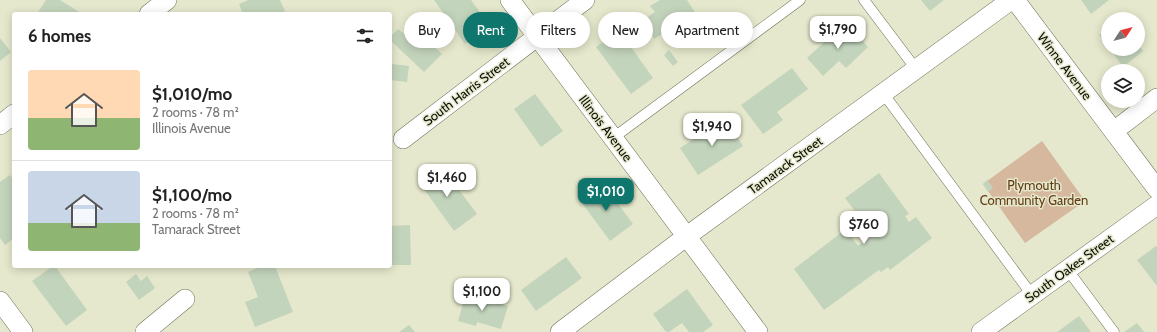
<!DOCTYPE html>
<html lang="en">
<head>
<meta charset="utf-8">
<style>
	body { margin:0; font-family:Cabin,sans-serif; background:#f2f2f2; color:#222; height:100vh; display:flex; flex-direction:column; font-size:15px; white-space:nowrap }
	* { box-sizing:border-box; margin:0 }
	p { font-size:13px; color:#767676 }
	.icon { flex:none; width:22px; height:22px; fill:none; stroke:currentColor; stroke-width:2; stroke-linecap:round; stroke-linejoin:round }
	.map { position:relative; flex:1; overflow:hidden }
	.panel { position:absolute; left:12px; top:12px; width:380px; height:256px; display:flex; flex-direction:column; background:#fff; border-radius:4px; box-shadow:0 2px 10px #0003 }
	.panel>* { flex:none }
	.banner { position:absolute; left:404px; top:12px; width:380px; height:36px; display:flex; gap:8px }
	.needle { width:26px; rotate:54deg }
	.fabs { position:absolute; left:1101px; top:12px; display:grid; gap:8px }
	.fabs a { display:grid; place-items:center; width:44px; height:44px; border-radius:50%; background:#fff; box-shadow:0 2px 10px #0003; font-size:20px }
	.price { position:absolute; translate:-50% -34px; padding:0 9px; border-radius:8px; background:#fff; color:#222; font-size:13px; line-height:26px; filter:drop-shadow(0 1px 2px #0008) }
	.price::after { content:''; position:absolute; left:50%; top:24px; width:12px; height:9px; margin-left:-6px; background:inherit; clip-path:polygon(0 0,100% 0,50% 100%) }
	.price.selected { background:#0f766e; color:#fff }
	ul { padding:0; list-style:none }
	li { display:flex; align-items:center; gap:12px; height:100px; padding:0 16px }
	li+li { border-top:1px solid #e0e0e0 }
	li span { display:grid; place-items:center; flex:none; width:112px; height:80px; border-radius:4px; color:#555 }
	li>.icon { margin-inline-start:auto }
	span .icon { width:48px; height:48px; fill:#fffc; stroke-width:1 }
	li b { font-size:17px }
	h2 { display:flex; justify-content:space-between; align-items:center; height:48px; padding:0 16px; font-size:17px }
	.chip { padding:0 14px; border-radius:18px; background:#fff; box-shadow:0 2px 10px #0003; font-size:14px; line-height:36px }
	.chip.selected { background:#0f766e; color:#fff }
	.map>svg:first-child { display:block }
</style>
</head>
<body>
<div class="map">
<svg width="1157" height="332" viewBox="0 0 1157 332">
	<rect width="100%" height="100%" fill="#e5e8cc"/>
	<path fill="#d5b89e" d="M 1042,141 L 1085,201 L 1025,243 L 983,184 Z"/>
	<path fill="#c3d4bc" d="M 46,0 L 60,0 L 81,13 L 80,14 L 37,14 Z
		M 248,0 L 280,0 L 285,11 L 279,14 L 243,14 L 239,4 Z
		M 434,0 L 471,0 L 490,26 L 465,44 Z
		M 660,0 L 687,0 L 696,14 L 686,20 L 691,28 L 673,39 L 667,31 L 654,39 L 643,20 L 655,12 L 650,6 Z
		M 921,0 L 944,0 L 930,11 Z
		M 1081,0 L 1109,0 L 1091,14 Z
		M 846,22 L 868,47 L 846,68 L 839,61 L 823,76 L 807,58 Z
		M 412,26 L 442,54 L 424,72 L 390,40 L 390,37 L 398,29 L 404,34 Z
		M 1108,28 L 1108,47 L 1099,35 Z
		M 619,30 L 653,78 L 631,94 L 596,47 Z
		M 0,38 L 11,52 L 0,61 Z
		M 1138,44 L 1143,51 L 1123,67 L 1110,49 L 1138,49 Z
		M 669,50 L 678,62 L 673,66 L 664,55 Z
		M 392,64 L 409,66 L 407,82 L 390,80 Z
		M 792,68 L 808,89 L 777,112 L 783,120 L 763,134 L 741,105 Z
		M 535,94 L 563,131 L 541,147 L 514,109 Z
		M 725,119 L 743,146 L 698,175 L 680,148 Z
		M 440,164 L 477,214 L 454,231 L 418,181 Z
		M 879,173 L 909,214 L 905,216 L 909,222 L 916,217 L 932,238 L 890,270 L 888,267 L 881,272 L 879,270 L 824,310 L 794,269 L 846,229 L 858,246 L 873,235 L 845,198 Z
		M 10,175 L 14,181 L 14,238 L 5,245 L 0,238 L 0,182 Z
		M 987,180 L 993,188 L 988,192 L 983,184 Z
		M 602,182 L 633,224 L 610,241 L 579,199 Z
		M 410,225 L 411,265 L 390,265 L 390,226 Z
		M 1156,246 L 1157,247 L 1157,286 L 1137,260 Z
		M 566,257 L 582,278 L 536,311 L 521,290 Z
		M 53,266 L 55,266 L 87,310 L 66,326 L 32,281 Z
		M 262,266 L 275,266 L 293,312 L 255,327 L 245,302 L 258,297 L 248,272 Z
		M 136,274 L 141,281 L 147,276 L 155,288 L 139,300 L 126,282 Z
		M 687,289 L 713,325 L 703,332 L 689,332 L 682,323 L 669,332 L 666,332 L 653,314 Z
		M 466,293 L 508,306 L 501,329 L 477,322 L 476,326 L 458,321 Z
		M 1079,316 L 1091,332 L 1057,332 Z
		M 1137,323 L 1144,332 L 1124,332 Z
		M 409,325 L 415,332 L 399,332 Z"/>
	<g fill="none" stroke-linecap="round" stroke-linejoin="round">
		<g stroke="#6d7057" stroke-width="11">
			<path id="lane" d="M 864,0 L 916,69
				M 883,93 L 1032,295
				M 613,138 L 800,0
				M 1067,269 L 1114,332"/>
		</g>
		<g stroke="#6d7057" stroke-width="20">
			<path id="street" d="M 510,0 L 758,332
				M 1015,0 L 1157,189
				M 149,14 L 167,0
				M 0,125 L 14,114
				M 1114,131 L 1157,98
				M 403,139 L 585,0
				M 0,301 L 23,332
				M 145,332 L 185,299
				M 560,332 L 687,236 L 1011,0
				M 981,332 L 1157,205"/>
		</g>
		<use href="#lane" stroke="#fff" stroke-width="10"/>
		<use href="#street" stroke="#fff" stroke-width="19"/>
	</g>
	<g text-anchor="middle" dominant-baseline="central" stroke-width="3" stroke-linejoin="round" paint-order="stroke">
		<g font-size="13" fill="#0c0d05" stroke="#e5e8cc">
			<text transform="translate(1065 66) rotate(53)">Winne Avenue</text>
			<text transform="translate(466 91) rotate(-37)">South Harris Street</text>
			<text transform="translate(606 128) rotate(53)">Illinois Avenue</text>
			<text transform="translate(785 165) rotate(-36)">Tamarack Street</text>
			<text transform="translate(1069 268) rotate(-36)">South Oakes Street</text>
		</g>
		<g font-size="13" fill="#623d14" stroke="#e5e8cc">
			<text x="1034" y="185">Plymouth<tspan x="1034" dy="15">Community Garden</tspan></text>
		</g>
	</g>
</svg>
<div class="fabs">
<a><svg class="needle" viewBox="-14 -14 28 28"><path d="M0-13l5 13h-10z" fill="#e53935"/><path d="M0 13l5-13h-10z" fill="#767676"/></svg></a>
<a><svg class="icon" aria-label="layers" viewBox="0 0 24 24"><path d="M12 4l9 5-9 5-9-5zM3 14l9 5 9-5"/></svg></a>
</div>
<b class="price" style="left:838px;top:50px">$1,790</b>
<b class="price" style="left:712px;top:147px">$1,940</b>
<b class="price" style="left:447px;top:198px">$1,460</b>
<b class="price selected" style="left:606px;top:212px">$1,010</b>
<b class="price" style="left:864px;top:245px">$760</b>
<b class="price" style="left:482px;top:312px">$1,100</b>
<div class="banner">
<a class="chip">Buy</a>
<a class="chip selected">Rent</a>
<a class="chip">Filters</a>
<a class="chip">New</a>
<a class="chip">Apartment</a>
</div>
<section class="panel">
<h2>6 homes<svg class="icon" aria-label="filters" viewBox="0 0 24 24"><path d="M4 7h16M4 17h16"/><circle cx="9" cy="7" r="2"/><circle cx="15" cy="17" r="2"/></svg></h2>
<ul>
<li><span style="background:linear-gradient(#ffd9b3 60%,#8fb573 0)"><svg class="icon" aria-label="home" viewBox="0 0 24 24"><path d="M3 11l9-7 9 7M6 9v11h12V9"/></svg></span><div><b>$1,010/mo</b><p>2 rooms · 78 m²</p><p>Illinois Avenue</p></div></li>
<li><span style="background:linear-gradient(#c9d6e8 65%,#8fb573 0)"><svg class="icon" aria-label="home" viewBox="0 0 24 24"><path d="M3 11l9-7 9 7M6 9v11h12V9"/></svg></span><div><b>$1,100/mo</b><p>2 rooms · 78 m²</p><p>Tamarack Street</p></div></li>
</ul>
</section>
</div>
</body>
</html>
